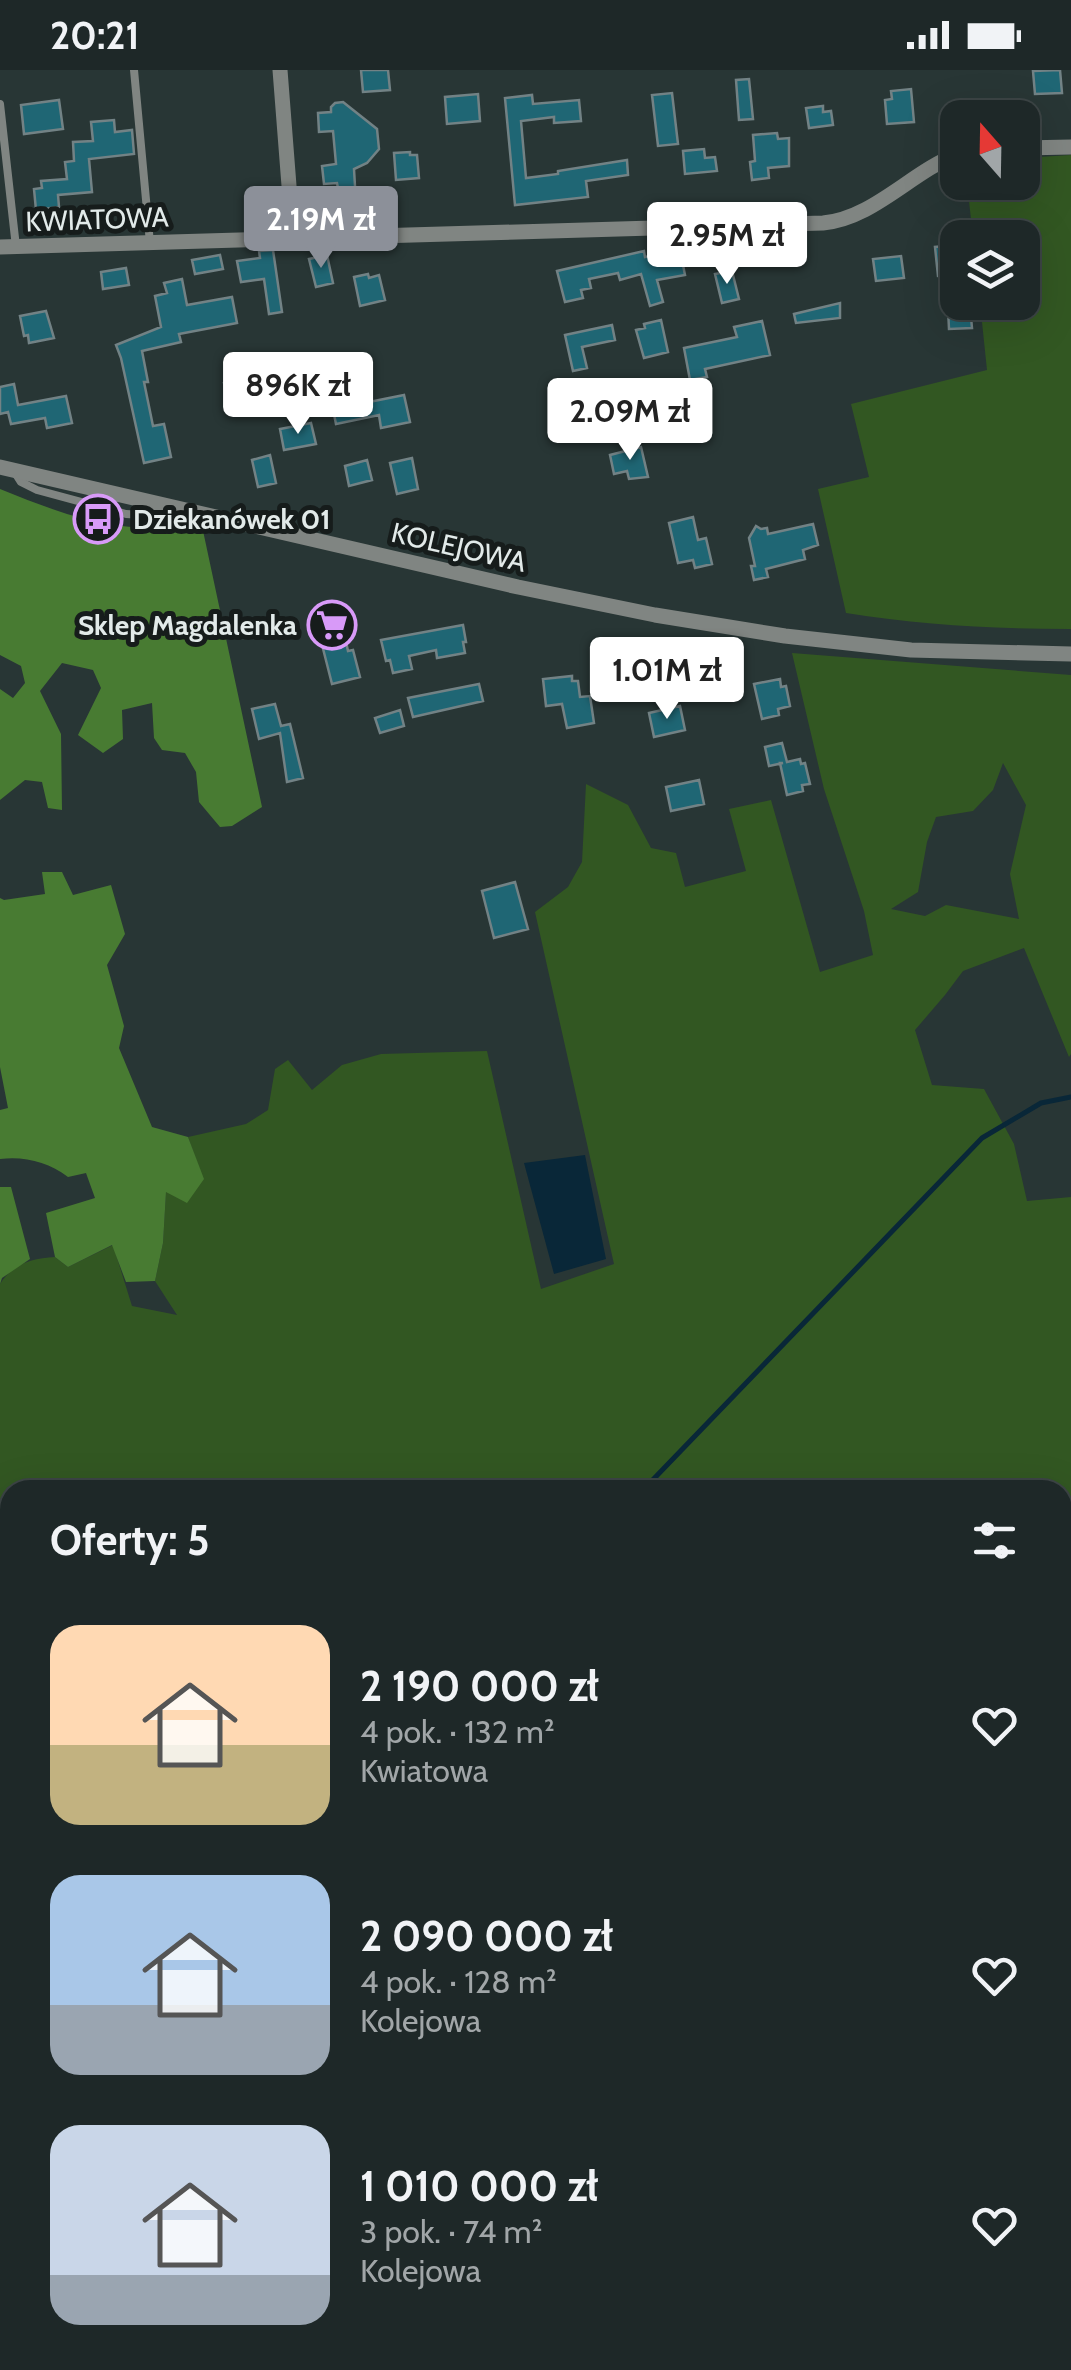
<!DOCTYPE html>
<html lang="pl">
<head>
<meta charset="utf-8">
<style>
	body { margin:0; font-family:Cabin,sans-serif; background:#2b3434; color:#f1f3f6; height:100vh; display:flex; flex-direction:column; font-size:38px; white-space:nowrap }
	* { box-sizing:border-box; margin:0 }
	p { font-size:32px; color:#a1a6a8 }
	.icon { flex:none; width:55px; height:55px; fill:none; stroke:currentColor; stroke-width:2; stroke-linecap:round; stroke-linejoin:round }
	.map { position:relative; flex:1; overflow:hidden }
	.drawer { position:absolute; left:0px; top:1410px; width:1072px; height:890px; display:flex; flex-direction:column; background:#1e2828; border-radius:30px 30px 0 0; box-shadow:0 10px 40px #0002,0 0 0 2px #3c4445 }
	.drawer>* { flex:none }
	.needle { width:65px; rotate:340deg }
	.tools { position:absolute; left:940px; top:30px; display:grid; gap:20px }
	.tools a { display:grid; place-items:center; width:100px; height:100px; border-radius:20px; background:#1e2828; box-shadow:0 10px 40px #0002,0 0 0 2px #3c4445; font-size:50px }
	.price { position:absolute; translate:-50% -85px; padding:0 22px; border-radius:10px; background:#fff; color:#222; font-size:32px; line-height:65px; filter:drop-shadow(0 2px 5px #0008) }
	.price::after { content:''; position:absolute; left:50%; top:60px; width:30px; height:22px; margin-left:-15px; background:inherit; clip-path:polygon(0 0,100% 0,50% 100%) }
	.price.on { background:#8c9099; color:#fff }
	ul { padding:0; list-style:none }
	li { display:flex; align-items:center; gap:30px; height:250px; padding:0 50px }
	li span { display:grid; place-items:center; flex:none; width:280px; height:200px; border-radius:30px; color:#555 }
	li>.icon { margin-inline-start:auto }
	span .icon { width:120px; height:120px; fill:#fffc; stroke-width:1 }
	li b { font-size:42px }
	h2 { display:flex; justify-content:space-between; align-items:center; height:120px; padding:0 50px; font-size:42px }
	.status { display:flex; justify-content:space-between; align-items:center; height:70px; padding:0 50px; background:#1e2828; direction:ltr }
	.status svg { height:28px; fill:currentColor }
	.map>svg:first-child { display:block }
</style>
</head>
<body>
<div class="status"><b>20:21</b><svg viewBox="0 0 49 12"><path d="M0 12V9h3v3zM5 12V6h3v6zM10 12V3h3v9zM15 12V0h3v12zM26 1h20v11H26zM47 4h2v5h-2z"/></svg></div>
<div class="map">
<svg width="1071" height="2300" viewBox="0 0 1071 2300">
	<rect width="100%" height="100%" fill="#283635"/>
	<path fill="#325722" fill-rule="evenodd" d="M 1071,85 L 1071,559 C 995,559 921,555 846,543 L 818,419 L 869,407 L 851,334 L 987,300 L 980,233 L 1022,232 L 1022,168 L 973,167 L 967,113 L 1022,112 L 1023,88 Z
		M 792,583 L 1071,605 L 1071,984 L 1069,987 L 1024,878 L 963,901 L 945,925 L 915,960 L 932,1015 L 984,1019 L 1014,1074 L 1027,1131 L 1071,1127 L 1071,1617 L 1063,1619 L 1062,1420 L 10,1420 L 10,1831 L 0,1815 L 0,1214 C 12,1194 33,1188 55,1187 L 68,1197 L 113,1175 L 132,1236 L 177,1245 L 155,1211 L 163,1173 L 166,1121 L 203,1109 L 188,1067 L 246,1054 L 268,1040 L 275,999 L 288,990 L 312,1020 L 342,995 L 381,984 L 487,981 L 541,1219 L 614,1194 L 535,842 L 568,817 L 582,792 L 586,714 L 628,735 L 651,778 L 676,783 L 685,817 L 746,801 L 729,739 L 771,730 L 820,902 L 873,885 L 864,841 L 824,719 ZM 1003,693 L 1026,735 L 1010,804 L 1019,849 L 946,835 L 925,846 L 891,839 L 918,822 L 927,772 L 936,747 L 973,741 L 993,720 Z
		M 10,1859 L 10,2039 L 0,2044 L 0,1883 Z
		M 0,2058 L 6,2079 L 10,2075 L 10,2178 L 0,2171 Z
		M 1071,2163 L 1071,2300 L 1061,2300 L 1063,2225 Z"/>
	<path fill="#487b32" d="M 0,419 C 40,435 79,451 122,456 C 148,459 176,456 202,456 L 262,737 L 232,756 L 220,757 L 199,732 L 196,702 L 185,683 L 162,680 L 154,668 L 152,633 L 122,640 L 123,669 L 103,683 L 78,665 L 101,618 L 93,600 L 62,593 L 40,621 L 61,664 L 62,740 L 48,738 L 42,712 L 25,710 L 0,730 L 0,619 L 13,628 L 25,613 L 21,596 L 0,585 Z
		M 42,802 L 62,802 L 73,825 L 111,815 L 125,864 L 107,895 L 124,956 L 119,978 L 152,1057 L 188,1067 L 204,1109 L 187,1133 L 166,1122 L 163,1173 L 155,1211 L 126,1212 L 112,1175 L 68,1197 L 55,1187 L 46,1143 L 95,1128 L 86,1103 L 68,1107 C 48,1092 25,1086 0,1089 L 0,1040 L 8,1038 L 0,997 L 0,828 L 4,830 L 45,824 Z
		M 0,1117 L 11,1117 L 30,1189 L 2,1208 L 0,1214 Z
		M 0,2173 L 10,2185 L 10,2290 L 1061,2290 L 1061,2300 L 0,2300 Z"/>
	<path fill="#092738" d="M 585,1085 L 606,1189 L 554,1204 L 524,1093 Z"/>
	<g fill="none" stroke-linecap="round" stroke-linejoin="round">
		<path stroke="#092738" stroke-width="5" d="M 643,1420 L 982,1068 L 1041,1033 L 1071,1027
			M 0,2086 L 10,2076"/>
	</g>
	<path fill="#1f6674" stroke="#728285" stroke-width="2.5" d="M 361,0 L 388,0 L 390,20 L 363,22 Z
		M 1060,0 L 1062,23 L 1035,24 L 1033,1 Z
		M 749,9 L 753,49 L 739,50 L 736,10 Z
		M 911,19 L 914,52 L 887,54 L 885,30 L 892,29 L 891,21 Z
		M 672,23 L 678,74 L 658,76 L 652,25 Z
		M 478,24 L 480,51 L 447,54 L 445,27 Z
		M 532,25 L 533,34 L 579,30 L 581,51 L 554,53 L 554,47 L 521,51 L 526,108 L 558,104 L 558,101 L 627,90 L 628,105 L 586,111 L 588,127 L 515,135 L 505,28 Z
		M 59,30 L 63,59 L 24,64 L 21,35 Z
		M 343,32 L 377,59 L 379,79 L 367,93 L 354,99 L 355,116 L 351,121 L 342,122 L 338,118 L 337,113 L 324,114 L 322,96 L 336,94 L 333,61 L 319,62 L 318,43 L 331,42 L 331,37 L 335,33 Z
		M 823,36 L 823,42 L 831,41 L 833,55 L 809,58 L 806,38 Z
		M 114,50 L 115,62 L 132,60 L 134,84 L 89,89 L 92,122 L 58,125 L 59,137 L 36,140 L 34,119 L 42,118 L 41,111 L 67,109 L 65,92 L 74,91 L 73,72 L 93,71 L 91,52 Z
		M 777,63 L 778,69 L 789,68 L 789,96 L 768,98 L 769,108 L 752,110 L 750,92 L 755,91 L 753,65 Z
		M 704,79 L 705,88 L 715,87 L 717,101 L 685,104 L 683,81 Z
		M 410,82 L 410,85 L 417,85 L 419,108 L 396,110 L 394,83 Z
		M 958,175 L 958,204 L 938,206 L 935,177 Z
		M 273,180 L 282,242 L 269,244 L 264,209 L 241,212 L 237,191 L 260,188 L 259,181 Z
		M 680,180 L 685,205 L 657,210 L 663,232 L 650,236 L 641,204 L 620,210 L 618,203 L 589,209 L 591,218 L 581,220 L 583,228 L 565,232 L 557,201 L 644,181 L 645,187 Z
		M 220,185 L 223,199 L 195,204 L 192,190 Z
		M 327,185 L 333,213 L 316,217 L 309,189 Z
		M 901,186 L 904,208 L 876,211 L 873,189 Z
		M 126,198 L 129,215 L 103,219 L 101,202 Z
		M 732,201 L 739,229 L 722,233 L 715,204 Z
		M 368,204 L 369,208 L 379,205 L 385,230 L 360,236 L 354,207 Z
		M 182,209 L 187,235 L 232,227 L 237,253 L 179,264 L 181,272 L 142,281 L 148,312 L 144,312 L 153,356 L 164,354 L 171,387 L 144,393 L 121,288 L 116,275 L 161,257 L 155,226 L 167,223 L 164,213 Z
		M 840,233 L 840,248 L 796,253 L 794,244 Z
		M 970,236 L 972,258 L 949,259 L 948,238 Z
		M 46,241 L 54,268 L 29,273 L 28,265 L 24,266 L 20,246 Z
		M 661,250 L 668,282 L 644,288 L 636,260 L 645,258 L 644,254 Z
		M 762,251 L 770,285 L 705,299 L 707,307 L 690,310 L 684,278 L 737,267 L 734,257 Z
		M 612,255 L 615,270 L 582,277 L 587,298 L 573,301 L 565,265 Z
		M 248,299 L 256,332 L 230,338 L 224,313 L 234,311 L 233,302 Z
		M 349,310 L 354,335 L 404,325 L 410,352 L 381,358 L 379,345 L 336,354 L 328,315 Z
		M 14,314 L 18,335 L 66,326 L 72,353 L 47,358 L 45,348 L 11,354 L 8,342 L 0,344 L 0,317 Z
		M 311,353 L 316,374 L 284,380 L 280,359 Z
		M 641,377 L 648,407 L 629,409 L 627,401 L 614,404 L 610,385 Z
		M 270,385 L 276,413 L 258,417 L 252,390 Z
		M 412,388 L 418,419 L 397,424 L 390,393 Z
		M 367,390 L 372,410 L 349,416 L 345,396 Z
		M 693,447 L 698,470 L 706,468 L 712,494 L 695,498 L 693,490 L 678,493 L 669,453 Z
		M 813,454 L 818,475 L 803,480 L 805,489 L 766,499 L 768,507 L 754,510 L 751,496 L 755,496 L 749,468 L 756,456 L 761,459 L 767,458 L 768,464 Z
		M 340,545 L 348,581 L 353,580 L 360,607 L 332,614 L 316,551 Z
		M 463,555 L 466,572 L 463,572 L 465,583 L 437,588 L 436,580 L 409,586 L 412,599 L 393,603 L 390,590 L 386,591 L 381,570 Z
		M 572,606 L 572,611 L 578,611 L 580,627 L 590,626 L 594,653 L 567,658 L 562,634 L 546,636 L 543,609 Z
		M 780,609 L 781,617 L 786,616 L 790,636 L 778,639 L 779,645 L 762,649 L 754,614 Z
		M 479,614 L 483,631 L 413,647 L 408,628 Z
		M 275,634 L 281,656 L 290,654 L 303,708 L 287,712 L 280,663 L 259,669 L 252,639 Z
		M 680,636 L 685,660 L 654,667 L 649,643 Z
		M 400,640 L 404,656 L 380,663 L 375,648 Z
		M 782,673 L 787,692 L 800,689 L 801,694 L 805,693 L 810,714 L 802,715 L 803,721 L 787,725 L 780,693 L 783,693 L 769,696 L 765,677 Z
		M 699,710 L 704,734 L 671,741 L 666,717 Z
		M 515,812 L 528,859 L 494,868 L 482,821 Z"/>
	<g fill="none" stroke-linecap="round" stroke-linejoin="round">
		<path stroke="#6e7a79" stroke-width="4" stroke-dasharray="8 8" stroke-linecap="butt" d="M 0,2239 L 10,2243
			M 123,2290 L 147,2300
			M 340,2300 L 365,2290"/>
		<path stroke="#808582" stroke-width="8" d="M 134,0 L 150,173
			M 0,34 L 16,177
			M 14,401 L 21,412 L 37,420 L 126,444 L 143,445 L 168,438"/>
		<path stroke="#808582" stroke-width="15" d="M 280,0 L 293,167
			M 1022,78 L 1071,77
			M 0,177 L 823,153 C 874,148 911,102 958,84
			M 0,397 L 518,517 L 655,545 L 785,566 L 911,580 L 1071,584
			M 1062,1932 L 1071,1928"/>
	</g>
	<defs>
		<g id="bus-ring" transform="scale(2.5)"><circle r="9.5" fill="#161c1b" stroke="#d89af8" stroke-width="1.5"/><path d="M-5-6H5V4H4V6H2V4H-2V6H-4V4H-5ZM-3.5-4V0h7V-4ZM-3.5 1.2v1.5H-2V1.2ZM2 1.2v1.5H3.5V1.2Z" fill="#d89af8"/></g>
		<g id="supermarket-ring" transform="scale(2.5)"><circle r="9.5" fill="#161c1b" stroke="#d89af8" stroke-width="1.5"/><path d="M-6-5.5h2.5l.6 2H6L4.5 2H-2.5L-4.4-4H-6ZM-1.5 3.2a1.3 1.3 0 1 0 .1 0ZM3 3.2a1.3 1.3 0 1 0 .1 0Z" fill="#d89af8"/></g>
	</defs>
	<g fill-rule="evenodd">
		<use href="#bus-ring" x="98" y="449"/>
		<use href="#supermarket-ring" x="332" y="555"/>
	</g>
	<g text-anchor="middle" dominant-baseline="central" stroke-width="10" stroke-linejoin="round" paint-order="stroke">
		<g font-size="28" fill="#e2eae9" stroke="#161c1b">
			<text transform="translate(97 149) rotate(-2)">KWIATOWA</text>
			<text transform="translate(459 477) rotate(13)">KOLEJOWA</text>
		</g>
		<g font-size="28" font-weight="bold" fill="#e2eae9" stroke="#161c1b" text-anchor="start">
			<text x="133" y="449">Dziekanówek 01</text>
			<text x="297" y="555" text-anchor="end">Sklep Magdalenka</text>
		</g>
	</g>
</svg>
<div class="tools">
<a><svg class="needle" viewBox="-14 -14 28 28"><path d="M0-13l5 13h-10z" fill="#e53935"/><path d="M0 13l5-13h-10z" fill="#a1a6a8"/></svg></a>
<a><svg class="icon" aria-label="layers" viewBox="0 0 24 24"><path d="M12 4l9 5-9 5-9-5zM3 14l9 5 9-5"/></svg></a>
</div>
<b class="price on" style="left:321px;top:201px">2.19M zł</b>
<b class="price" style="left:727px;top:217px">2.95M zł</b>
<b class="price" style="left:298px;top:367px">896K zł</b>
<b class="price" style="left:630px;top:393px">2.09M zł</b>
<b class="price" style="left:667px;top:652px">1.01M zł</b>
<section class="drawer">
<h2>Oferty: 5<svg class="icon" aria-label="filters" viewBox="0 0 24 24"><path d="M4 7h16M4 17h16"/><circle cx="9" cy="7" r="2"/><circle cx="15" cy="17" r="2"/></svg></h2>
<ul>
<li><span style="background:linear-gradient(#ffd9b3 60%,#c2b280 0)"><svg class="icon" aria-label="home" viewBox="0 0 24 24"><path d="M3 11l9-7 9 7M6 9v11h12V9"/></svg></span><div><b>2 190 000 zł</b><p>4 pok. · 132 m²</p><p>Kwiatowa</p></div><svg class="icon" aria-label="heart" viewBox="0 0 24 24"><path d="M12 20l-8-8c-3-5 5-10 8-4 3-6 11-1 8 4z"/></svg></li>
<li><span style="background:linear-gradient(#a9c7e8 65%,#9aa5b1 0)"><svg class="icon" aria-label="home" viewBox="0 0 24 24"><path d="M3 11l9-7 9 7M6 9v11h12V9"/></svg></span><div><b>2 090 000 zł</b><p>4 pok. · 128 m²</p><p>Kolejowa</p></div><svg class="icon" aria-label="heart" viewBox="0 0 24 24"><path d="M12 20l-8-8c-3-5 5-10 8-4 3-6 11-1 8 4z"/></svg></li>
<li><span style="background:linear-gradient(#c9d6e8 75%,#9aa5b1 0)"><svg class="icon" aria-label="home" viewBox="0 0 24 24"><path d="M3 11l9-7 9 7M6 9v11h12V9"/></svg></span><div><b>1 010 000 zł</b><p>3 pok. · 74 m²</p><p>Kolejowa</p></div><svg class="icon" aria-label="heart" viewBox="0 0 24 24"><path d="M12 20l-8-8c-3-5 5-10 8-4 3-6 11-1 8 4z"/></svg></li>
</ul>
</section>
</div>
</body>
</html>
